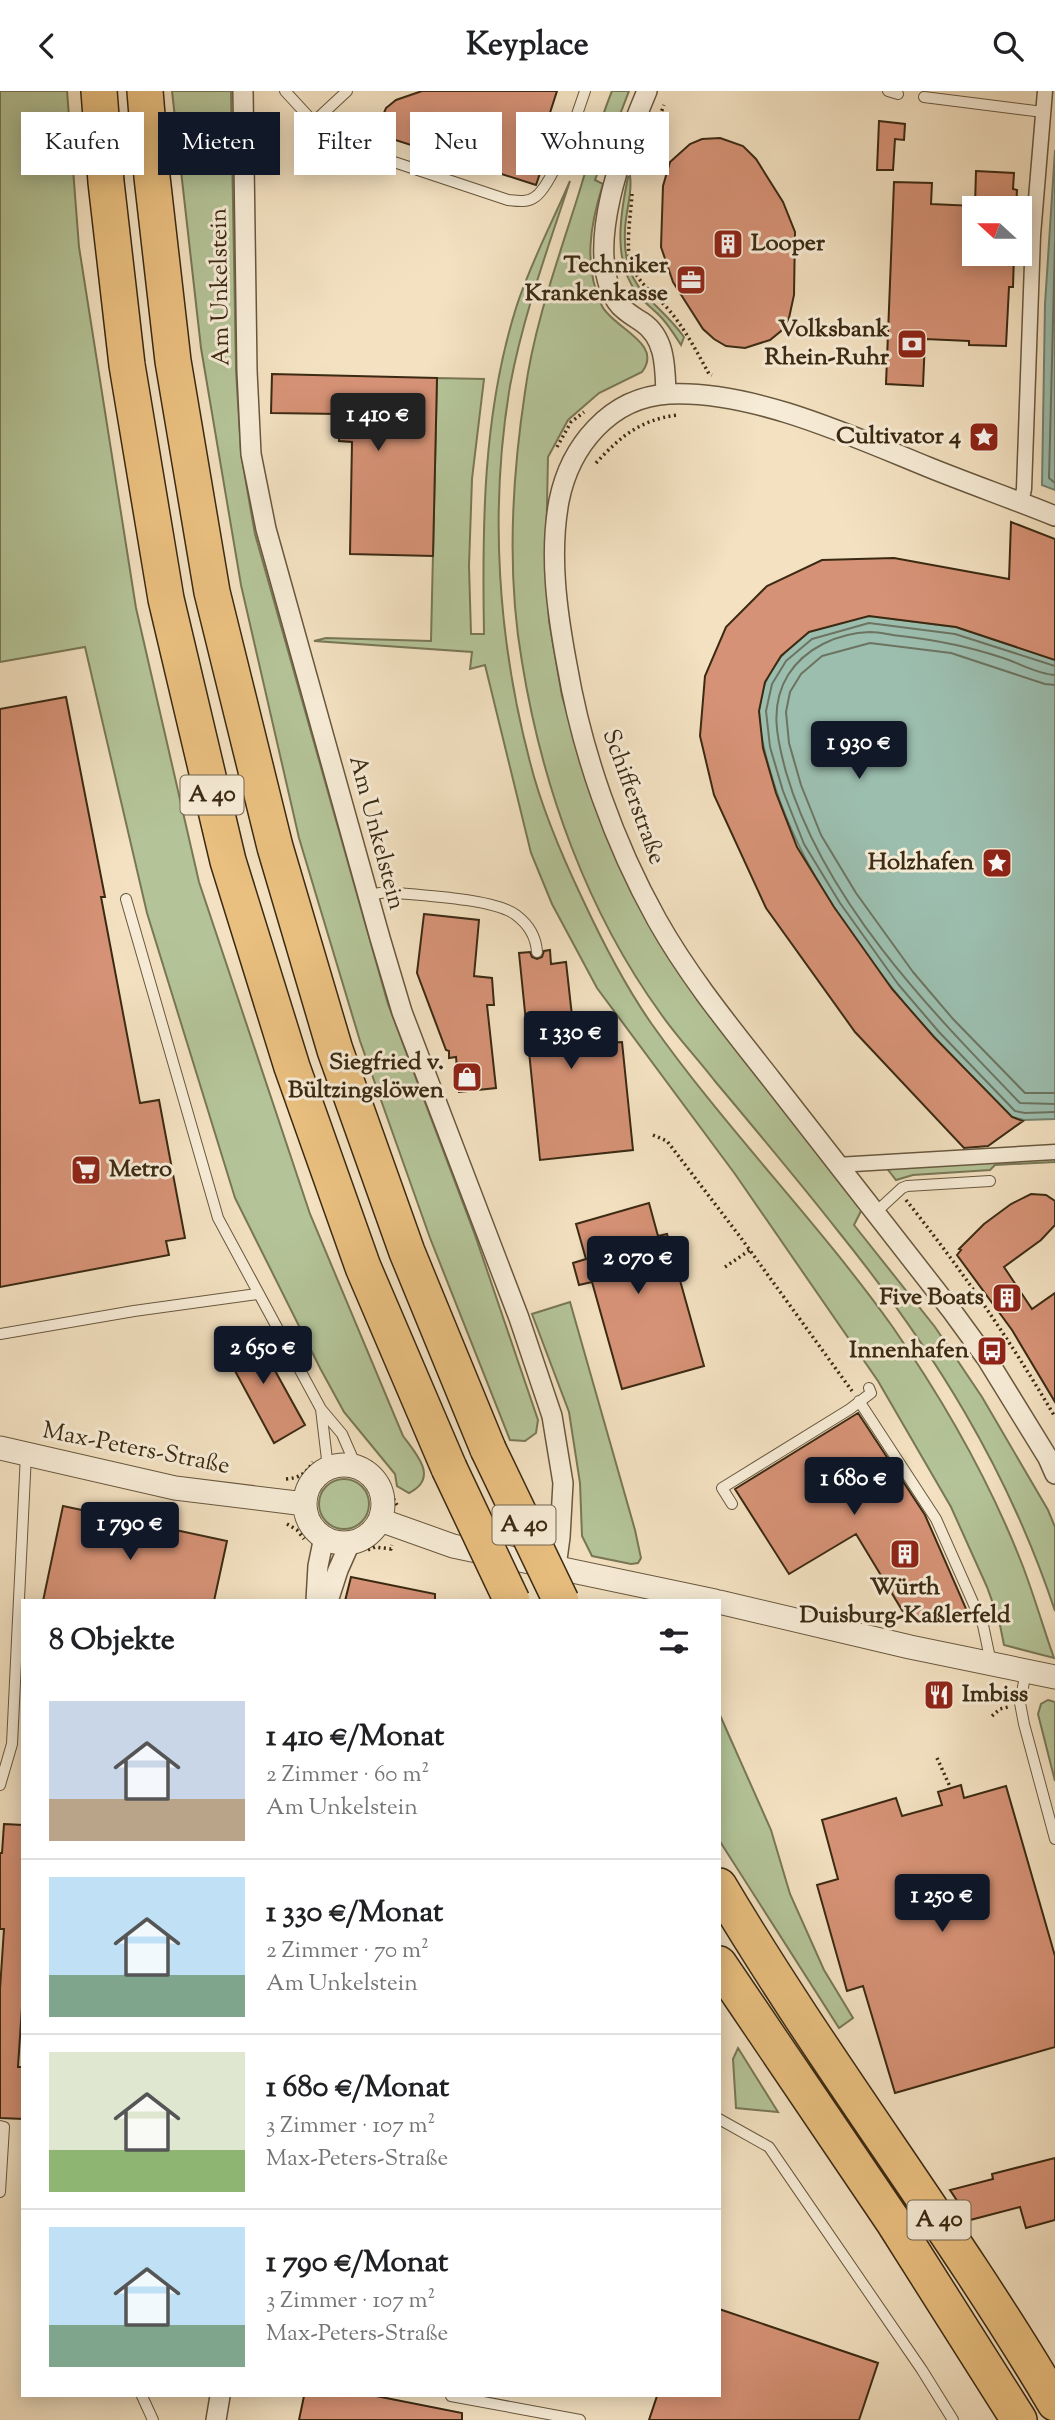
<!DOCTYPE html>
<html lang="de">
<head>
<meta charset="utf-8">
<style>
	body { margin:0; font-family:"Sorts Mill Goudy",serif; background:#f2f2f2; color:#202124; height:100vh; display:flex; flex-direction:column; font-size:26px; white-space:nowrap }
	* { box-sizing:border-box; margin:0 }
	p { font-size:23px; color:#757577 }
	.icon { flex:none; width:38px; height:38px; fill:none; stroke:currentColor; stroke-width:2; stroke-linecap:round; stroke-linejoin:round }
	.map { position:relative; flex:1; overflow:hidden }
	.panel { position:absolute; left:21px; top:1508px; width:700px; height:798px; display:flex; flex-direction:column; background:#fff; border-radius:0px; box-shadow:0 4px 18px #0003 }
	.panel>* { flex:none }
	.top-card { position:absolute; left:21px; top:21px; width:700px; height:63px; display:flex; gap:14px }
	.needle { width:46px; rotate:291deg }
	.fabs { position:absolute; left:962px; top:105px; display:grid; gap:14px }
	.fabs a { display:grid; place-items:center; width:70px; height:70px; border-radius:0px; background:#fff; box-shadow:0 4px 18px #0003; font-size:35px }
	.price { position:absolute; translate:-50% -60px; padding:0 16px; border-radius:7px; background:#111827; color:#fff; font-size:23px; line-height:46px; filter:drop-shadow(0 2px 4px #0008) }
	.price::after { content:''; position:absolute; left:50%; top:42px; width:21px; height:16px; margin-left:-10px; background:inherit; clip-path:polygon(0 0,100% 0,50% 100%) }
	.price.on { background:#222; color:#fff }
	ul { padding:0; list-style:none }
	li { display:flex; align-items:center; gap:21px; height:175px; padding:0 28px }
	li+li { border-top:2px solid #e0e0e0 }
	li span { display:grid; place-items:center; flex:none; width:196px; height:140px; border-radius:0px; color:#555 }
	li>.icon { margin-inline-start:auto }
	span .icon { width:84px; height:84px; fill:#fffc; stroke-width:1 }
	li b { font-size:30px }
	h2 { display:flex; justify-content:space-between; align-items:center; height:84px; padding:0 28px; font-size:30px }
	.tag { padding:0 24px; border-radius:0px; background:#fff; box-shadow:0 4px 18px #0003; font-size:24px; line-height:63px }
	.tag.on { background:#111827; color:#fff }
	header { display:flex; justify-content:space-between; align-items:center; height:91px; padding:0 28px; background:#fff; font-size:32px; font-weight:700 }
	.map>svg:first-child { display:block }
</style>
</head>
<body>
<header><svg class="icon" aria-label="back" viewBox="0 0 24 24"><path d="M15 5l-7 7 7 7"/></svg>Keyplace<svg class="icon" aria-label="search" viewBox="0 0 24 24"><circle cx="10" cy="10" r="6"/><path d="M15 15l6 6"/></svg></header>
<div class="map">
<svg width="1055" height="2329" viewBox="0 0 1055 2329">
	<rect width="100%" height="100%" fill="#f3e1c1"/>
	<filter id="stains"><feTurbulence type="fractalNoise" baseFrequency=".00286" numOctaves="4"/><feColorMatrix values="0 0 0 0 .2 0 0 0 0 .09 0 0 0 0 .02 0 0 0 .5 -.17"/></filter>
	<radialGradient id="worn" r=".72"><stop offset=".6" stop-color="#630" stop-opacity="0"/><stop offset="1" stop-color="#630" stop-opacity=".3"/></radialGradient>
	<path fill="#b4c498" stroke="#787756" stroke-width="2" d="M 0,0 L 67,0 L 79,156 L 136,517 L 199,791 L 310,1123 L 403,1345 C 417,1364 439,1387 409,1402 L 397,1395 L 395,1383 L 344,1321 L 320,1277 L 235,1107 L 147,822 L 85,556 L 0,571 Z
		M 172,0 L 231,0 L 236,279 L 241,363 L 255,443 L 388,913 L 475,1144 L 538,1329 L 536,1342 L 525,1350 L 510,1349 L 430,1147 L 360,950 L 299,747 L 241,494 L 201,257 Z
		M 612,0 L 629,0 L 595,89 L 603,93 C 590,134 583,175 602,215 C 613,237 664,252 642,281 L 599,302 L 568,329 L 548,366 L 546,462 L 549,530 L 562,605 L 588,691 L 651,835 L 698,910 L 862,1118 L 854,1134 L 935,1236 L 982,1306 L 1048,1419 L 1055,1436 L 1055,1520 C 1007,1376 933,1258 838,1140 C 798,1089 756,1039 714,989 C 697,967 677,946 661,923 C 587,821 542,695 522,571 C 507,485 512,387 525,301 C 534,234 558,169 578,105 C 589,70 598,34 612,0 Z
		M 630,85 C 633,102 625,122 625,140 C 622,200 654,205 684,246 L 681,254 C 674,243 668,233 659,224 C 652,217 645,212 639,205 C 612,172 620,125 628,86 Z
		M 570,90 C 548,157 523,225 510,295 C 489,419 498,550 530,671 C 542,719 562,765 583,809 C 603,852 624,893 651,932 C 725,1037 817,1130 892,1235 C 942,1307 990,1391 1022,1473 C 1034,1504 1043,1536 1054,1567 L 1004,1554 L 999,1529 L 987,1496 L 951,1416 L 878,1290 L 735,1083 L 597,897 L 552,813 L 531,762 L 485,574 L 470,578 L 472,561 L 314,550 L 326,547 L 431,550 L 437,287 L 484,288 L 472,388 L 469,475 L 471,543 L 484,543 C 482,433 483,322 516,217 C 530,173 552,132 570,90 Z
		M 1055,1065 L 1055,1071 L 995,1074 L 990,1079 L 913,1084 L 896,1089 L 885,1075 Z
		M 570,1211 L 635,1439 L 641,1467 L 638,1472 L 631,1473 L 592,1465 L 582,1445 L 580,1392 L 569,1321 L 532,1223 Z
		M319 1413a25 25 0 1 1 50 0a25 25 0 1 1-50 0Z
		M 1048,1609 L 1055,1611 L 1055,1690 L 1038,1623 L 1041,1613 Z
		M 719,1622 L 771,1739 L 790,1803 L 824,1879 L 853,1927 L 839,1937 L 719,1749 Z
		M 738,1957 L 778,2021 L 736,2017 L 733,1968 Z"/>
	<path fill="#9cbeaf" stroke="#758371" stroke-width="2" d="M 1055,59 L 1055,399 L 1042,394 L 1045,213 Z
		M 869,525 L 956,536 L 1055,569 L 1055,1028 L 1024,1029 L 1012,1026 C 971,984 929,944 893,898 C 841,833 794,762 771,683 C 765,663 759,641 759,620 C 760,589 782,559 807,542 C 824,531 850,529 869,525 Z"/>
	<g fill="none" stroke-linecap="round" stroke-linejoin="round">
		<path stroke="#6c7461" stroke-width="2" d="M 1055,152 L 1049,387 L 1055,392
			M 1055,575 L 955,543 L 869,532 L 812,548 L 786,570 L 772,593 L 766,620 L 770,656 L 783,700 L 804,753 L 840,812 L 898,893 L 939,941 L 1015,1020 L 1025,1022 L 1055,1021
			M 1055,584 C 1037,583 1017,571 1000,566 C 967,555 935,549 901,545 C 891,544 880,541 870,541 C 838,542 805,557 788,584 C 769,615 777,648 786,681 C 823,809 929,918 1020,1012 L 1055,1013
			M 1055,594 L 1045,593 L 951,562 L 870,552 L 822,565 L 801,583 L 790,601 L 786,621 L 789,652 L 801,694 L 821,744 L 856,802 L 913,881 L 953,928 L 1025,1002 L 1055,1002"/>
	</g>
	<path fill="#d69276" stroke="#3b2a13" stroke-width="2" d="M 422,0 L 557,0 L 539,56 L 548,59 L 536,94 L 389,47 L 382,36 L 381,29 L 386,17 L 396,9 Z
		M 879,30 L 905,33 L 904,49 L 895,48 L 893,79 L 877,79 Z
		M 720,47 L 743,55 L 756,68 L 783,111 L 795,141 L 794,204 L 789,227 L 781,240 L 770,249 L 745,257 L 726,255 L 714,248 L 703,238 L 673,191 L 661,156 L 663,95 L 670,71 L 690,53 L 702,48 Z
		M 976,80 L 1014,82 L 1013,98 L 1017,99 L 1016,117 L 975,117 L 975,163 L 1014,163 L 1013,196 L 1009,196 L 1006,255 L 969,254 L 969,250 L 925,248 L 923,295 L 886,293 L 894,91 L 932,92 L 931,113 L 975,115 Z
		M 272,283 L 437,287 L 433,465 L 350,463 L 352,351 L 339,350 L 340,323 L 271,322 Z
		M 1011,431 L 1055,448 L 1055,569 L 956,536 L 869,525 L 809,541 L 781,565 L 765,591 L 759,620 L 763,657 L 776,702 L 797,756 L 834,816 L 892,898 L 934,946 L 1012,1026 L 1023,1030 L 988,1055 L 964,1057 L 855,941 L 766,817 L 714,704 L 700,645 L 705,585 L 726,536 L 767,495 L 822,469 L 894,467 L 1009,488 Z
		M 66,606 L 105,806 L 101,806 L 140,1012 L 159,1009 L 185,1147 L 166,1150 L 169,1164 L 0,1196 L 0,618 Z
		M 424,823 L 479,829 L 474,885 L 492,887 L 494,914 L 487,914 L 496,997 L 459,1001 L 456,966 L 449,967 L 449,960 L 446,959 L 417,882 Z
		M 550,859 L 551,873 L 566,871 L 574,943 L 606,940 L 607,952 L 622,951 L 633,1059 L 540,1069 L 519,862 L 530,861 L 532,866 L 537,868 L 542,866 L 544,860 Z
		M 1031,1103 L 1046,1104 L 1055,1110 L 1055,1134 L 1041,1149 L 1004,1176 L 1032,1218 L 1055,1202 L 1055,1311 L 1012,1239 L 957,1164 L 961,1159 L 959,1158 L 984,1133 L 1011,1113 Z
		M 649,1112 L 658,1145 L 667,1143 L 704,1275 L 622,1298 L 592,1191 L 579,1194 L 573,1172 L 586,1168 L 576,1133 Z
		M 252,1238 L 305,1334 L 274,1352 L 221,1254 Z
		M 858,1322 L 925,1424 L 967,1520 L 944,1533 L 905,1524 L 856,1443 L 789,1483 L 735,1398 Z
		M 63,1415 L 227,1450 L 214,1510 L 43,1510 Z
		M 351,1486 L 435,1503 L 435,1510 L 345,1510 Z
		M 961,1694 L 964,1707 L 1006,1695 L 1055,1865 L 1055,1956 L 895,2002 L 863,1895 L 847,1900 L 817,1794 L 838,1788 L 822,1729 L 896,1707 L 902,1725 L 942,1714 L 938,1701 Z
		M 4,1733 L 23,1734 L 23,1901 L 18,1976 L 23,1976 L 23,2028 L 0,2027 L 0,1898 L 4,1838 L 0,1838 L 0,1762 L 2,1762 Z
		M 1055,2067 L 1055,2129 L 1026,2137 L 1020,2116 L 970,2129 L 950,2099 L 993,2088 L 992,2083 Z
		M 719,2218 L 878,2272 L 859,2329 L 649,2329 L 657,2305 L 719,2305 Z
		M 304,2305 L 376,2305 L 462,2322 L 462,2329 L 299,2329 Z"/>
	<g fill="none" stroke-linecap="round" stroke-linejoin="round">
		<g stroke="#69583e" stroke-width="12">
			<path id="service" d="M 285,0 L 309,26 L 317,28 L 347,0
				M 888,0 L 898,3
				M 924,6 L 1043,21
				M 316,45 L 508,109 C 517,110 527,112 535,106 C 553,94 578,22 585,0
				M 369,804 L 386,801 C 415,804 494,807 516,824 C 528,833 536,846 537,861
				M 126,808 L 218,1127 L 321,1318 L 342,1343 L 356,1375
				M 876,1121 L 902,1097 L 907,1095 L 990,1090
				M 0,1243 L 134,1220 L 257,1203
				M 859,1310 L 936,1428 L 983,1534 L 991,1572
				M 321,1318 L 328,1377
				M 732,1413 L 722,1397 L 850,1318 L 871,1302 L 869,1297
				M 1026,1580 L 1020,1612 L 1024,1633 L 1055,1748
				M 0,1694 L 12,1653 L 26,1363
				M 719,2028 L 769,2056 L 922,2279 L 953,2329
				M 0,2035 L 4,2036 L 0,2101
				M 142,2305 L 153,2329
				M 451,2305 L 580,2329"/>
		</g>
		<g stroke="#69583e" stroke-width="17">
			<path id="pedestrian" d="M 1021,411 L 1024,398 L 1033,144 L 1045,0
				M 837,1074 L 1055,1061"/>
		</g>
		<g stroke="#69583e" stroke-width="22">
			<path id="minor" d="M 243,0 L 247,280 L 251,363 L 266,438 L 380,847 L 402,921 L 519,1227 L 552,1325 L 563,1392 L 560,1446 L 556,1476
				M 647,0 C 625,52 582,159 617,211 C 623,220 633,225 642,231 C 666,247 665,277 666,303
				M 1055,425 C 1013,408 970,393 928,376 C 852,345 752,299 669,303 C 610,306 570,355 559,410 C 549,464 557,521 567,574 C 582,662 614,752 657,829 C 689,886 731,937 771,988 C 831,1066 892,1142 952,1220 L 987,1268 L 1048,1367 L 1055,1383
				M 316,1510 L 318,1475 L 324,1446
				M 328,1510 L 338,1479 L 350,1452
				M 216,2329 L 220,2305"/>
		</g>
		<g stroke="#69583e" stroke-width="25">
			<path id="tertiary" d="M 0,1357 L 175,1397 L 305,1413
				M305 1413a39 39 0 1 1 78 0a39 39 0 1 1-78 0Z
				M 380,1429 L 453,1455 L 715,1510
				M 719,1511 L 910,1556 L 1055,1586"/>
		</g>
		<g stroke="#3b2a13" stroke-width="38">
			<path id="motorway" d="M 99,0 L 106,91 L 127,274 L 166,508 L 228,770 L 292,976 L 363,1176 L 449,1377
				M 145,0 L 152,86 L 173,270 L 212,501 L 275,756 L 335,959 L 407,1161 L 488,1358
				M 719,1795 C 824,1972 950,2135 1055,2312
				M 719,1873 L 893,2130 L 1019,2329"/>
		</g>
		<path stroke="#3b2a13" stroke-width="3.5" stroke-dasharray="2 3.5" stroke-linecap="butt" d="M 644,66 L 664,14
			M 632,103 C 631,122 625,156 631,173 C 639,194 655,203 669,219 C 685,238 697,261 709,283 L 712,284
			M 557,356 L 571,331 L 584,321
			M 596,372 C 621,345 640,329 677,324
			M 653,1044 L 667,1050 L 741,1147 L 852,1300
			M 906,1109 C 962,1179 1010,1249 1055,1326
			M 725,1176 L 750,1159
			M 370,1371 C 388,1387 386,1396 397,1414
			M 286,1388 C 300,1387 306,1382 313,1371
			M 287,1433 L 297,1439 L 304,1448
			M 368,1459 L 375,1456 L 391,1458 L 392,1454
			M 992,1625 L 1000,1618 L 1008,1616
			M 937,1667 L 951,1698"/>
		<use href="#service" stroke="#f7ecd7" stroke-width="10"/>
		<use href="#pedestrian" stroke="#f7ecd7" stroke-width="14"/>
		<use href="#minor" stroke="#f7ecd7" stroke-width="19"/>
		<use href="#tertiary" stroke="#f7ecd7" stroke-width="23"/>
		<use href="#motorway" stroke="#eac080" stroke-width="35"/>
		<g stroke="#3b2a13" stroke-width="38" stroke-linecap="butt">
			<path id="motorway-bridge" d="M 488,1358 L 561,1510
				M 449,1377 L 512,1510"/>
		</g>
		<use href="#motorway-bridge" stroke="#eac080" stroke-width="35"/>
	</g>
	<defs>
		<g id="building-square" transform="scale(1.575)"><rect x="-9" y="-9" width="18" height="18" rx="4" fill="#8f2418" stroke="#f7ecd7"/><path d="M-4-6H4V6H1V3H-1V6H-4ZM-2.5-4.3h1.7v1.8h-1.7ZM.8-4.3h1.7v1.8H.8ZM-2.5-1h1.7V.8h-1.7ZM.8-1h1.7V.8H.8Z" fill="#fff"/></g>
		<g id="office-square" transform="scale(1.575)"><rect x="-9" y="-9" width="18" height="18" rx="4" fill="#8f2418" stroke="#f7ecd7"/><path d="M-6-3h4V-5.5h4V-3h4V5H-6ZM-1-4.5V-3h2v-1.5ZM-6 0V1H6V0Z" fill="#fff"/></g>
		<g id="bank-square" transform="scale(1.575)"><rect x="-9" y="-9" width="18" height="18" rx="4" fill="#8f2418" stroke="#f7ecd7"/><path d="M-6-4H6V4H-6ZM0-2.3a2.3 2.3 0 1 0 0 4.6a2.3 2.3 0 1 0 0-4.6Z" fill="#fff"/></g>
		<g id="sight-square" transform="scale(1.575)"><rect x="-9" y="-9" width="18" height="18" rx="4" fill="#8f2418" stroke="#f7ecd7"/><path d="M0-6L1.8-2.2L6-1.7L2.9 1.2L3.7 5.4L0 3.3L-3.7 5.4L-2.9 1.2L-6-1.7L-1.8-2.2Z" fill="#fff"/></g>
		<g id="shop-square" transform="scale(1.575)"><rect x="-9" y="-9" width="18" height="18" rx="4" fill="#8f2418" stroke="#f7ecd7"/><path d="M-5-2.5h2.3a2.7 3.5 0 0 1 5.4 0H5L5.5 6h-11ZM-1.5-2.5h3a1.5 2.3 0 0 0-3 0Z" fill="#fff"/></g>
		<g id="supermarket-square" transform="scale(1.575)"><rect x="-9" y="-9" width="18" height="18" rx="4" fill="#8f2418" stroke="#f7ecd7"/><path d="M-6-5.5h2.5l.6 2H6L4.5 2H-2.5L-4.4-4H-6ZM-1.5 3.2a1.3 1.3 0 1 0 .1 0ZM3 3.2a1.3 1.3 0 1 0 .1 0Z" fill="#fff"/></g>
		<g id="bus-square" transform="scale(1.575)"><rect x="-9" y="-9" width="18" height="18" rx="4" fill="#8f2418" stroke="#f7ecd7"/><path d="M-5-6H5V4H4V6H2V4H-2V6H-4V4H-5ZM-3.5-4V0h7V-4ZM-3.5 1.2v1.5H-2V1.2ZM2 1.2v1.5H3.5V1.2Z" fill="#fff"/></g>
		<g id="restaurant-square" transform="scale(1.575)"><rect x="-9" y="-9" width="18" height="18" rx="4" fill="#8f2418" stroke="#f7ecd7"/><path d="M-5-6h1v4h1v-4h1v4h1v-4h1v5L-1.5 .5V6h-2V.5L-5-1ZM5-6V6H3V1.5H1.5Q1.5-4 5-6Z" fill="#fff"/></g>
	</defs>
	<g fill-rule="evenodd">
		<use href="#building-square" x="728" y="153"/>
		<use href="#office-square" x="691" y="189"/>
		<use href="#bank-square" x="912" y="253"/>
		<use href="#sight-square" x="984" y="346"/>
		<use href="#sight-square" x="997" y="772"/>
		<use href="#shop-square" x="467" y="986"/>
		<use href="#supermarket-square" x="86" y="1079"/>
		<use href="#building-square" x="1007" y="1207"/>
		<use href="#bus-square" x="992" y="1260"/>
		<use href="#building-square" x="905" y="1463"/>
		<use href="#restaurant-square" x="939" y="1604"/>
	</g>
	<g text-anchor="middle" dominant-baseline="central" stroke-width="6" stroke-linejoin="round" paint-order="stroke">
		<g fill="#f7ecd7" stroke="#73644e" stroke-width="2">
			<rect x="180.5" y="684.5" width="63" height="39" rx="5"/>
			<rect x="492.5" y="1414.5" width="63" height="39" rx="5"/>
			<rect x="907.5" y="2109.5" width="63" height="39" rx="5"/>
		</g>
		<g font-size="23" font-weight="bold" fill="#3b2a13">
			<text x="212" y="704">A 40</text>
			<text x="524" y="1434">A 40</text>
			<text x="939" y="2129">A 40</text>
		</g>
		<g font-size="24" font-weight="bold" fill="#3b2a13" stroke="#f7ecd7" text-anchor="end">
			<text x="751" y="153" text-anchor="start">Looper</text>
			<text x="668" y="175">Techniker<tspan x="668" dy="28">Krankenkasse</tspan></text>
			<text x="889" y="239">Volksbank<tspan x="889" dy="28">Rhein-Ruhr</tspan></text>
			<text x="961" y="346">Cultivator 4</text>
			<text x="974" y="772">Holzhafen</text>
			<text x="444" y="972">Siegfried v.<tspan x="444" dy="28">Bültzingslöwen</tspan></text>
			<text x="109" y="1079" text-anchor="start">Metro</text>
			<text x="984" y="1207">Five Boats</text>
			<text x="969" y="1260">Innenhafen</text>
			<text x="905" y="1497" text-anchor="middle">Würth<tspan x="905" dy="28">Duisburg-Kaßlerfeld</tspan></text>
			<text x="962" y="1604" text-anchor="start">Imbiss</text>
		</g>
		<g font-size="24" fill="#3b2a13" stroke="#f7ecd7">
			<text transform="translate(221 196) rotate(-91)">Am Unkelstein</text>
			<text transform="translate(633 706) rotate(70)">Schifferstraße</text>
			<text transform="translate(376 742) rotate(75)">Am Unkelstein</text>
			<text transform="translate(136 1358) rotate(11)">Max-Peters-Straße</text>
		</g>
	</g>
	<rect width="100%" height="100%" filter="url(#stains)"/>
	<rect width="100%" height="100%" fill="url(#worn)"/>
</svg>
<div class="fabs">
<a><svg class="needle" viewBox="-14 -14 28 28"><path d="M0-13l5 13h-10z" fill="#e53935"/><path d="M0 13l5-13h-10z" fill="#757577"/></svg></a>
</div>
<b class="price on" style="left:378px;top:362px">1 410 €</b>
<b class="price" style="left:859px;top:690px">1 930 €</b>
<b class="price" style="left:571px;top:980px">1 330 €</b>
<b class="price" style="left:638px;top:1205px">2 070 €</b>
<b class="price" style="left:263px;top:1295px">2 650 €</b>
<b class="price" style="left:854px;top:1426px">1 680 €</b>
<b class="price" style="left:130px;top:1471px">1 790 €</b>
<b class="price" style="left:942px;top:1843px">1 250 €</b>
<div class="top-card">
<a class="tag">Kaufen</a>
<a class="tag on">Mieten</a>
<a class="tag">Filter</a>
<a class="tag">Neu</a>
<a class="tag">Wohnung</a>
</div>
<section class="panel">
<h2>8 Objekte<svg class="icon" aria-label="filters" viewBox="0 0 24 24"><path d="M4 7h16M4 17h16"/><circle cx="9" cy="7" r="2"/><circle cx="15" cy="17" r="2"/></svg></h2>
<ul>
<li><span style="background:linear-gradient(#c9d6e8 70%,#b9a48a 0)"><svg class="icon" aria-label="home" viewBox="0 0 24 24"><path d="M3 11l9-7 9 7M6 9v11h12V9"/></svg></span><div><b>1 410 €/Monat</b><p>2 Zimmer · 60 m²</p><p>Am Unkelstein</p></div></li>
<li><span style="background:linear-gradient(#bfe0f5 70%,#7fa58c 0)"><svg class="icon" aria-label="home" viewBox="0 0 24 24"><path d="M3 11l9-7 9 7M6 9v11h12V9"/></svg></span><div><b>1 330 €/Monat</b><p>2 Zimmer · 70 m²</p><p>Am Unkelstein</p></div></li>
<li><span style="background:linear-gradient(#dfe7d0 70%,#8fb573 0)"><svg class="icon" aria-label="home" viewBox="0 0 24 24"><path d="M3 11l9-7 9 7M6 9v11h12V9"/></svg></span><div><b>1 680 €/Monat</b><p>3 Zimmer · 107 m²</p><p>Max-Peters-Straße</p></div></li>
<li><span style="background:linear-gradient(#bfe0f5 70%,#7fa58c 0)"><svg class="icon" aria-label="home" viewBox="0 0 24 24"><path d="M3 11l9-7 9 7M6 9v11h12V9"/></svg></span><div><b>1 790 €/Monat</b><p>3 Zimmer · 107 m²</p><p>Max-Peters-Straße</p></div></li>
</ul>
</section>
</div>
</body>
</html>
